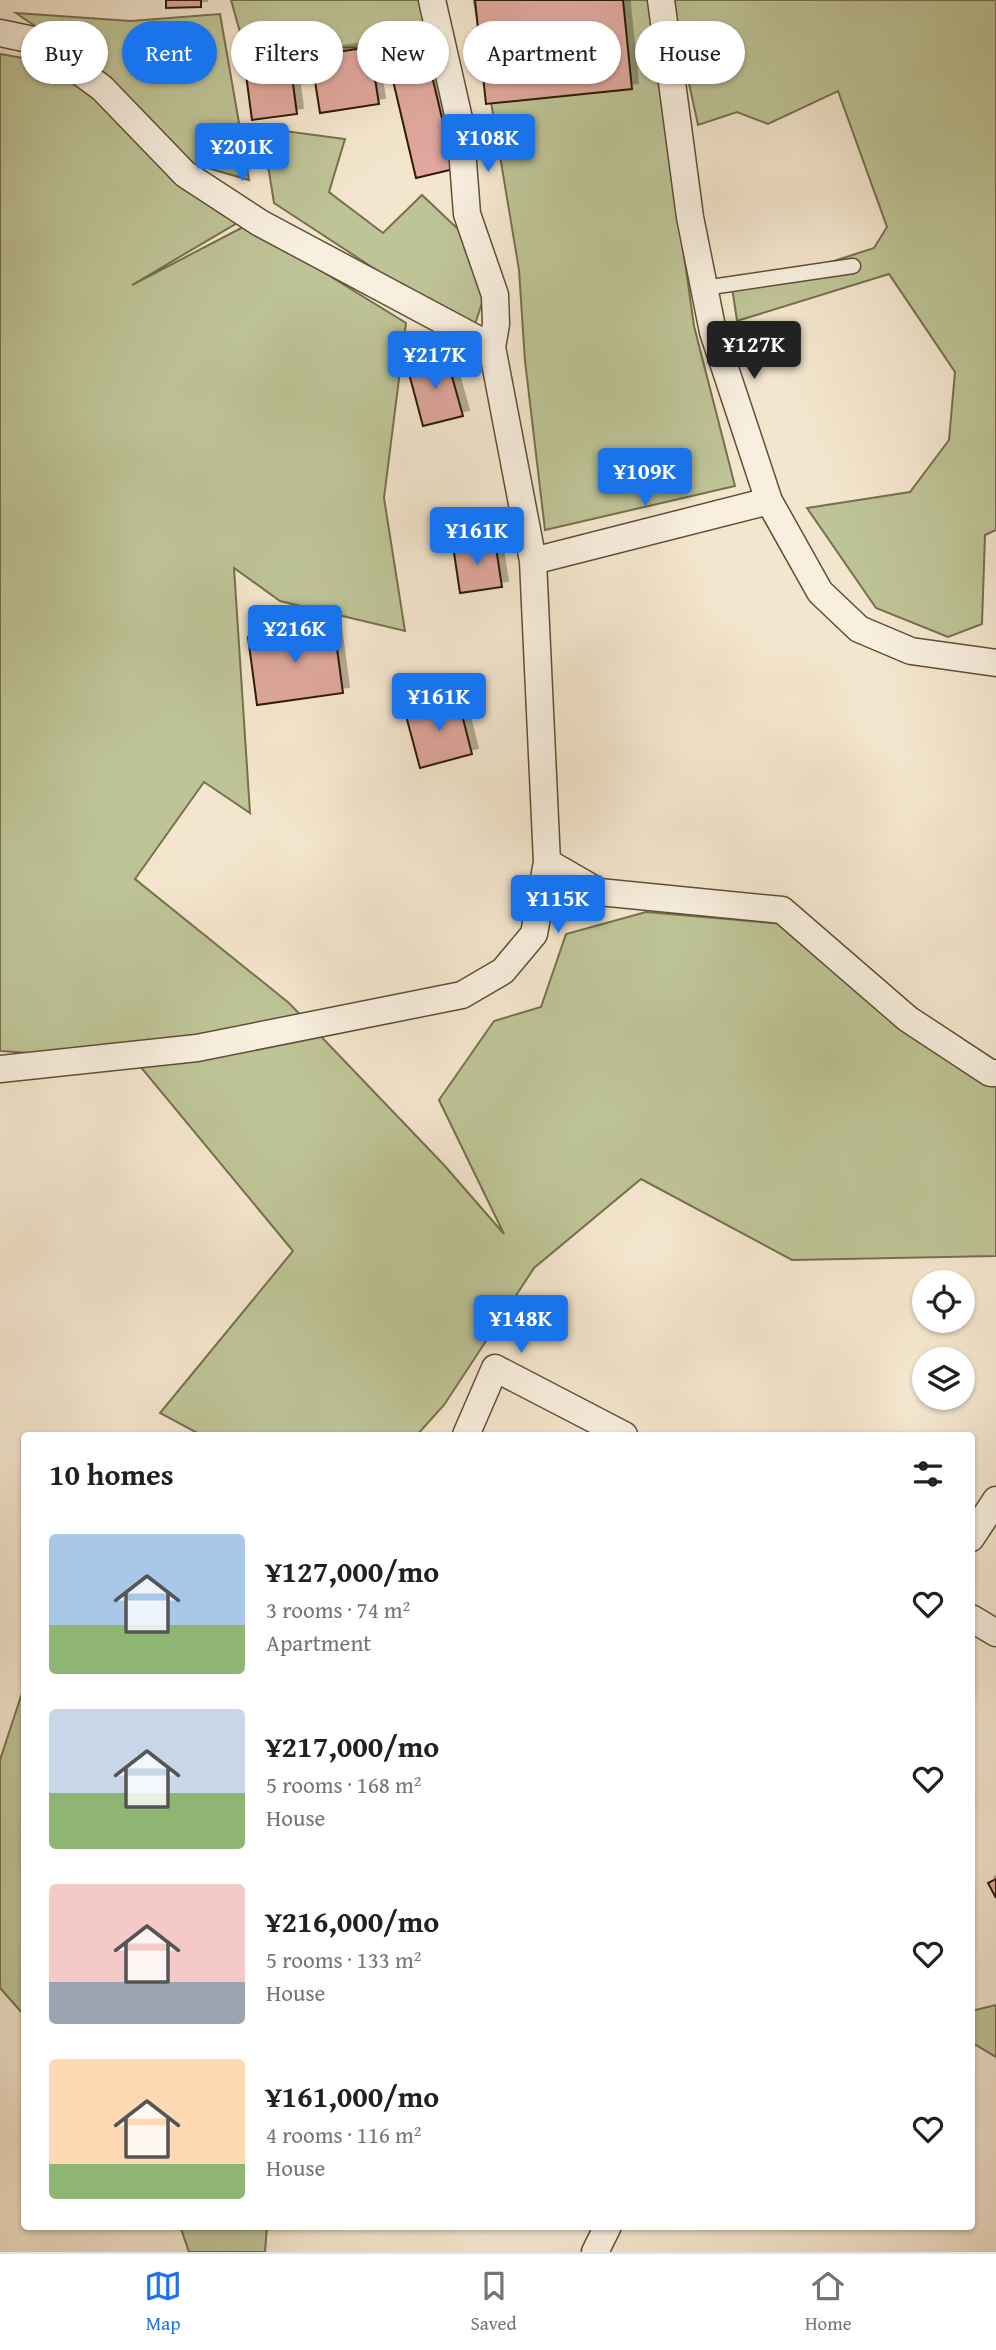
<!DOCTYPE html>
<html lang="en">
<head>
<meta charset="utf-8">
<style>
	body { margin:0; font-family:"Gentium Book Plus",serif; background:#f2f2f2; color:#202124; height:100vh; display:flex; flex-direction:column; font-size:26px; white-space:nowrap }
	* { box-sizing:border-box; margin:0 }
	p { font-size:23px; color:#757577 }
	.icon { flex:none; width:38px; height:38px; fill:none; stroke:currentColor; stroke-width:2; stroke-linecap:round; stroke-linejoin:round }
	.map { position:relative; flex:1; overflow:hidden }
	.drawer { position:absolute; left:21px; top:1432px; width:954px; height:798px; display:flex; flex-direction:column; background:#fff; border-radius:7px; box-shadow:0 2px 5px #0004 }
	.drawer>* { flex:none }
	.hud { position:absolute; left:21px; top:21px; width:956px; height:63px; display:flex; gap:14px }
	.buttons { position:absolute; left:912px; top:1270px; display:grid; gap:14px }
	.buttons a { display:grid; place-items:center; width:63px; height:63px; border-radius:50%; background:#fff; box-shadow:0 2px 5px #0004; font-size:35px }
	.price { position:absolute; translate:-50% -60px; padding:0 16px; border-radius:7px; background:#1a73e8; color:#fff; font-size:23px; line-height:46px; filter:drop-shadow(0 2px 4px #0008) }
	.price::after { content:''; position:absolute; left:50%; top:42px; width:21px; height:16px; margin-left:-10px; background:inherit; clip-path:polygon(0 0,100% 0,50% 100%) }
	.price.on { background:#222; color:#fff }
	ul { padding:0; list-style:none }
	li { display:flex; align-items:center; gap:21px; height:175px; padding:0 28px }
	li span { display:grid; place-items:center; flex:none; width:196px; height:140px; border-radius:7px; color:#555 }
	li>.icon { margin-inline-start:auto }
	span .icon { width:84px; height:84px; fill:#fffc; stroke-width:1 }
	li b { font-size:30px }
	h2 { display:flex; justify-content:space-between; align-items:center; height:84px; padding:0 28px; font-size:30px }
	.tag { padding:0 24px; border-radius:32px; background:#fff; box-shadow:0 2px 5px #0004; font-size:24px; line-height:63px }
	.tag.on { background:#1a73e8; color:#fff }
	.tab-bar { display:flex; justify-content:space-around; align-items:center; height:98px; border-top:2px solid #e0e0e0; background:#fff; font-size:19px; color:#757577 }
	.tab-bar a { display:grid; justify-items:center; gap:4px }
	.tab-bar .on { color:#1a73e8 }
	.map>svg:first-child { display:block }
</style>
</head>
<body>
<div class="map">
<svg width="996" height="2252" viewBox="0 0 996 2252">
	<defs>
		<filter id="shadow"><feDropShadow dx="6" dy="-6" stdDeviation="0" flood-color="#0004"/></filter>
	</defs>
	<rect width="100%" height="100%" fill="#f4e6ce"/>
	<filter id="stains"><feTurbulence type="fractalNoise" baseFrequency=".00286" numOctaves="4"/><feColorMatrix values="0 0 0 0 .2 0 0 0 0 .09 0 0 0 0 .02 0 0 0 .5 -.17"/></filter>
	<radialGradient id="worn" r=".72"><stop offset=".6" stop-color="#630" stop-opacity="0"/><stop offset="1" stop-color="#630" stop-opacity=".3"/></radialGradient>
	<path fill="#bec497" stroke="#76704c" stroke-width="2" d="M 231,0 L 432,0 L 439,31 L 370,47 L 245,50 Z
		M 474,0 L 648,0 L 694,326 L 735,486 L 545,530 L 525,361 L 519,270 Z
		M 671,0 L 996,0 L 996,530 L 985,535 L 982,624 L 948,637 L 876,608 L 807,508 L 910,492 L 949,440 L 955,372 L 889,274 L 737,321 L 732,287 L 797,273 L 874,248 L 887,227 L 838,91 L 768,124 L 737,112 L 698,125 Z
		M 16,13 L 131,21 L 220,14 L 249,180 L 191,163 L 86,61 Z
		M 0,54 L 74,67 L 249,216 L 132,285 L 247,225 L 406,323 L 384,498 L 405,631 L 280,601 L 234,568 L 250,813 L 204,782 L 135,879 L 289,1003 L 444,1165 L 504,1234 L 439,1100 L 494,1021 L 541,1007 L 566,934 L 646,912 L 784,924 L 966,1073 L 996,1079 L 996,1256 L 792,1260 L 641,1179 L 534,1268 L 444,1405 L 417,1435 L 201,1435 L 160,1413 L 293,1251 L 135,1060 L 0,1051 Z
		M 262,128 L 345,139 L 329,192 L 383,233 L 422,195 L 458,229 L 483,300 L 474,327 L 381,273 L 274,203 Z
		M 24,1687 L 24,2015 L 0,1988 L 0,1760 Z
		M 996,2005 L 996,2057 L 971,2042 L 971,2011 Z
		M 180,2226 L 267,2226 L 265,2252 L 189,2252 Z"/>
	<path fill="#dfa79d" stroke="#2f1d02" stroke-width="2" filter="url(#shadow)" d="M 166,0 L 201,0 L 201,7 L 166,8 Z
		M 475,0 L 623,0 L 632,89 L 486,104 Z
		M 424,42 L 454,169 L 416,178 L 386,51 Z
		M 370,47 L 379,104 L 320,113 L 311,56 Z
		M 290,61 L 297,114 L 252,120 L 245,67 Z
		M 446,355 L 463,416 L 423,426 L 407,366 Z
		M 495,541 L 502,587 L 460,593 L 453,546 Z
		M 334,626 L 343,693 L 257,705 L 248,637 Z
		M 458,699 L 472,754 L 420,768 L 405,712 Z
		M 996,1879 L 996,1898 L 988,1883 Z"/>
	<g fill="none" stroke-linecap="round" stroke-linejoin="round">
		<g stroke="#604f35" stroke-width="17">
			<path id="lane" d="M 704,288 L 853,266"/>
		</g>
		<g stroke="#604f35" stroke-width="29">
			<path id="street" d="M 661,0 L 690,217 L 713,332 L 769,501 L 820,592 L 859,629 L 911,651 L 996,663
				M 0,33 L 38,41 L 102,88 L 185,174 L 260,223 L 492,347
				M 533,561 L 769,501
				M 547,862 L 599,892 L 782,910 L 908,1019 L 990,1073 L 996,1073
				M 0,1069 L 197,1048 L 462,995 L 503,971 L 534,934 L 547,862 L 533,561 L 492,347 L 496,324 L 495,295 L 467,214 L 460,123 L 432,0
				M 466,1435 L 495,1368 L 624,1435
				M 971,1538 L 996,1500
				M 971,1618 L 996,1633
				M 595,2252 L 608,2226"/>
		</g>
		<use href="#lane" stroke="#f8efdf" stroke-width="14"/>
		<use href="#street" stroke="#f8efdf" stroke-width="26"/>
	</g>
	<rect width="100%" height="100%" filter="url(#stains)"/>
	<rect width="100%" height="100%" fill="url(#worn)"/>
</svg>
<div class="buttons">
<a><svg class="icon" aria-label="locate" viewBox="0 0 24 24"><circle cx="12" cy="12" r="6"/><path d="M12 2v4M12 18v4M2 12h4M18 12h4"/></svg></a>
<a><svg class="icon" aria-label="layers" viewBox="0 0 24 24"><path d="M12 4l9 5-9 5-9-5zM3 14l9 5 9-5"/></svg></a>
</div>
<b class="price" style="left:488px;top:174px">¥108K</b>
<b class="price" style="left:242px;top:183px">¥201K</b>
<b class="price on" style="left:754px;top:381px">¥127K</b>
<b class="price" style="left:435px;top:391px">¥217K</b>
<b class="price" style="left:645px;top:508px">¥109K</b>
<b class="price" style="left:477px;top:567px">¥161K</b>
<b class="price" style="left:295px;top:665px">¥216K</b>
<b class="price" style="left:439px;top:733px">¥161K</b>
<b class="price" style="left:558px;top:935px">¥115K</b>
<b class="price" style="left:521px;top:1355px">¥148K</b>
<div class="hud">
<a class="tag">Buy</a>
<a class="tag on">Rent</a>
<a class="tag">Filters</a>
<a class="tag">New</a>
<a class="tag">Apartment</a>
<a class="tag">House</a>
</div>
<section class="drawer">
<h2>10 homes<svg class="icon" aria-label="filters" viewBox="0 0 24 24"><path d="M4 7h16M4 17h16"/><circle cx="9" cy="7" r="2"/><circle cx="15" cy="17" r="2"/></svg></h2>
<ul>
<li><span style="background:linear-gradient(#a9c7e8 65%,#8fb573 0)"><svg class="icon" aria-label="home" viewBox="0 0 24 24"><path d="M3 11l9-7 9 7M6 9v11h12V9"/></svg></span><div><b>¥127,000/mo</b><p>3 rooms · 74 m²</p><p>Apartment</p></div><svg class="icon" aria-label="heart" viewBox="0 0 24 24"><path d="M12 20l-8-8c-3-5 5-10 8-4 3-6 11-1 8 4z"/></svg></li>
<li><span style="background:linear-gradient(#c9d6e8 60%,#8fb573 0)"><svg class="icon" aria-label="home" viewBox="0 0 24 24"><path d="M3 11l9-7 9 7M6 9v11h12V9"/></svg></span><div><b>¥217,000/mo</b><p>5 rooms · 168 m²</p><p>House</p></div><svg class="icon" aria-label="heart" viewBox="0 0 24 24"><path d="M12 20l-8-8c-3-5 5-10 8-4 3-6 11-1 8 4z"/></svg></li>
<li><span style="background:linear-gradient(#f6c9c9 70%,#9aa5b1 0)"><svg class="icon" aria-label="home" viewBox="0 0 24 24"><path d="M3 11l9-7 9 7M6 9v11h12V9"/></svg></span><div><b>¥216,000/mo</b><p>5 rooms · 133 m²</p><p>House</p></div><svg class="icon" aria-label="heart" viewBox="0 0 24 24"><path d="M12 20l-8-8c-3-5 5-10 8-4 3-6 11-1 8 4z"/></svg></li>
<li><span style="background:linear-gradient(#ffd9b3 75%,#8fb573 0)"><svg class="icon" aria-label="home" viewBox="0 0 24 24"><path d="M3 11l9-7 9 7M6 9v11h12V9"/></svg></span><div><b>¥161,000/mo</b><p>4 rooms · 116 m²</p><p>House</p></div><svg class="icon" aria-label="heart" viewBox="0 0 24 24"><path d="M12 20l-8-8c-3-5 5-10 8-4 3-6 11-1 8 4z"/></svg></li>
</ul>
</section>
</div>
<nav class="tab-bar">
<a class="on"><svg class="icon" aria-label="map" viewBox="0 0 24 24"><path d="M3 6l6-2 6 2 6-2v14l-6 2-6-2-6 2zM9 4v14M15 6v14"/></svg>Map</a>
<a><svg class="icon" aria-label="saved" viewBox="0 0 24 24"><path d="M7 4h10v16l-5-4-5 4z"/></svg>Saved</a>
<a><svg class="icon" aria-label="home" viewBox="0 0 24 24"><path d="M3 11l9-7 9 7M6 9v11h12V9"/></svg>Home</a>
</nav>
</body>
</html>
